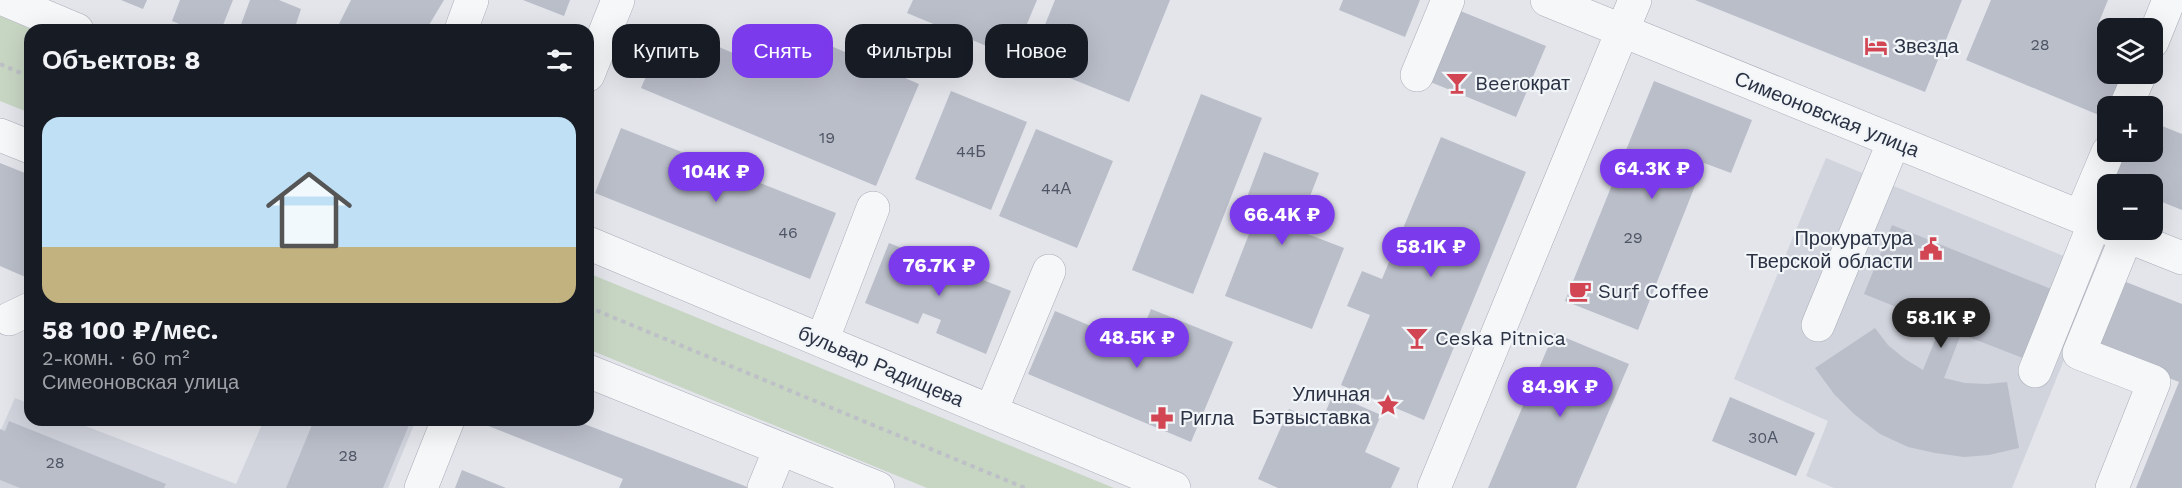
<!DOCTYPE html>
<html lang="ru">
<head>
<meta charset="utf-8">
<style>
	body { margin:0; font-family:"Work Sans",sans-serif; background:#242831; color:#f1f3f6; height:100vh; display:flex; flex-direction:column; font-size:22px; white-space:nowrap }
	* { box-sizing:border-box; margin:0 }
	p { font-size:20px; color:#9ea1a6 }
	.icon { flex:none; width:33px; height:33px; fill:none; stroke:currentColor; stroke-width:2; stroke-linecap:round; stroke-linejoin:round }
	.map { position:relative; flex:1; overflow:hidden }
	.panel { position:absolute; left:24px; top:24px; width:570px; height:402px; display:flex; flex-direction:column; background:#171b24; border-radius:18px; box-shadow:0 6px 24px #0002 }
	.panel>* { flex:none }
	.banner { position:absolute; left:612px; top:24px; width:570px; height:54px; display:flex; gap:12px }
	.tools { position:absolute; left:2097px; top:18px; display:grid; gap:12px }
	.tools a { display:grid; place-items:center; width:66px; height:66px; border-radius:12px; background:#171b24; box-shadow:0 6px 24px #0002; font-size:30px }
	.price { position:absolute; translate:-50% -51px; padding:0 14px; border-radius:21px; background:#7c3aed; color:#fff; font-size:20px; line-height:39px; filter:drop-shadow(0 2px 3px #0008) }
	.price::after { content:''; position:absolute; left:50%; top:36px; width:18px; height:14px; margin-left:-9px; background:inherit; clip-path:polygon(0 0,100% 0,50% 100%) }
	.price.selected { background:#222; color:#fff }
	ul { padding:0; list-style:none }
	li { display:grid; align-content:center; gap:12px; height:318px; padding:0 18px }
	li+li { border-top:2px solid #363941 }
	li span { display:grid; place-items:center; height:186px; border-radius:18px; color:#555 }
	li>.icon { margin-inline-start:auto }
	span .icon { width:108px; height:108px; fill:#fffc; stroke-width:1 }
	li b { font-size:26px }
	h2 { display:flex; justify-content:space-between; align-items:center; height:72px; padding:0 18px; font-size:26px }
	.chip { padding:0 21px; border-radius:18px; background:#171b24; box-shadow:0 6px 24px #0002; font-size:21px; line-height:54px }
	.chip.selected { background:#7c3aed; color:#fff }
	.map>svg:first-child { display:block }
</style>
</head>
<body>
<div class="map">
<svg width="2182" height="488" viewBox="0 0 2182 488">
	<rect width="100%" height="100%" fill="#e3e5eb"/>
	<path fill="#d1d4dd" d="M 1826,158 L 2100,271 L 2012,488 L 1834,488 L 1806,476 L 1828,421 L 1734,379 Z
		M 15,398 L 30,404 L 30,420 L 70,420 L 236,484 L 264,420 L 416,420 L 388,488 L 0,488 L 0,432 Z"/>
	<path fill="#c7d5c3" d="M 0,16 L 33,30 L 30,30 L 30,113 L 0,101 Z
		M 588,273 L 1114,488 L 927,488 L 588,349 Z"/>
	<path fill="#babec9" d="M 121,0 L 147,0 L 143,9 Z
		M 180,0 L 233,0 L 221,30 L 194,30 L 172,21 Z
		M 250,0 L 279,0 L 301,9 L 294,30 L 239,30 Z
		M 351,0 L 444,0 L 426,30 L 336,30 Z
		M 523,0 L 570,0 L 564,16 Z
		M 913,0 L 1037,0 L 1013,57 L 907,13 Z
		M 1055,0 L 1170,0 L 1129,102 L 1030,62 Z
		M 1343,0 L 1420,0 L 1405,37 L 1339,10 Z
		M 1695,0 L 1962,0 L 1925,92 Z
		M 1991,0 L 2108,0 L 2099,22 L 2115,28 L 2108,28 L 2108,74 L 2124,74 L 2110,106 L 2108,106 L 2106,118 L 1966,60 Z
		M 1458,10 L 1546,46 L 1516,117 L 1428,81 Z
		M 668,25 L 733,53 L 740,35 L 784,54 L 794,30 L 919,84 L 876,186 L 641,88 Z
		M 1654,81 L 1752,120 L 1731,173 L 1704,163 L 1638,330 L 1565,301 Z
		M 951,91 L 1027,122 L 991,210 L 915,179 Z
		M 1201,94 L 1262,118 L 1193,294 L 1132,270 Z
		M 2152,122 L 2182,134 L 2182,210 L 2152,198 L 2152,184 L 2121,184 L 2110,180 L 2122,152 L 2152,152 Z
		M 621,128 L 836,213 L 810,279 L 595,193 Z
		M 1036,129 L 1113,161 L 1077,248 L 999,216 Z
		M 1441,137 L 1526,172 L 1424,420 L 1341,385 L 1370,315 L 1347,306 L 1362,271 L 1382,279 Z
		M 1264,152 L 1319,173 L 1297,230 L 1344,248 L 1312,329 L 1225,296 L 1249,234 L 1235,229 Z
		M 0,163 L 30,175 L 30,279 L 0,266 Z
		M 1892,225 L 2061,293 L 2033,362 L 1961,334 L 1944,378 L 1965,383 L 1987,384 L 2007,382 L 2019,448 L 1989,455 L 1964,457 L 1935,453 L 1908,447 L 1880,434 L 1854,414 L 1834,394 L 1815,368 L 1875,328 L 1888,345 L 1905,359 L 1923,370 L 1941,325 L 1864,294 Z
		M 889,243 L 1011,291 L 986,354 L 936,333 L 941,320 L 923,313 L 918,324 L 865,303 Z
		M 2126,282 L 2182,304 L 2182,488 L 2136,488 L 2179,382 L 2098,350 Z
		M 1151,309 L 1233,342 L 1191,442 L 1028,374 L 1055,311 L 1136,345 Z
		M 1554,333 L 1629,364 L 1576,488 L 1488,488 Z
		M 1333,394 L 1381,415 L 1365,452 L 1400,468 L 1391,488 L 1278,488 L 1258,479 L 1289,409 L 1321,423 Z
		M 1730,397 L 1815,433 L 1796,476 L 1712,441 Z
		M 314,420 L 411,420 L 383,488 L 286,488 Z
		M 482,420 L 574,420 L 750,488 L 619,488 L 623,479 L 481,423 Z
		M 9,421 L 166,484 L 164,488 L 20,488 L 0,480 L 0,429 L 5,431 Z
		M 462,470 L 506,488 L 455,488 Z"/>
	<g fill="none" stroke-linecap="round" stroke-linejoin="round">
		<g stroke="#a8acb6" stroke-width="34">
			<path id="minor" d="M 6,0 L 77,30
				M 1547,0 L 2108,228
				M 461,30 L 472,0
				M 2152,42 L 2169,0
				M 588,75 L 618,0
				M 1417,75 L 1448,0
				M 2126,106 L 2140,74
				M 0,135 L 30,147
				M 2081,216 L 2108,152
				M 2112,230 L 2182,258
				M 588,243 L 1174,488
				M 9,319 L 30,309
				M 1818,325 L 1894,141
				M 822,341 L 873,208
				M 588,371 L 878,488
				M 2035,371 L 2095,222
				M 991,411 L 1049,271
				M 421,488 L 448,420
				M 764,488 L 780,449
				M 1434,488 L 1635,0
				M 2112,488 L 2154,382 L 2079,353 L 2127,235"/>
		</g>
		<path stroke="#bdc0c6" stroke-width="4" stroke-dasharray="4.5 4.5" stroke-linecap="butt" d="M 0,64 L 30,77
			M 588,307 L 1025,488"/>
		<use href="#minor" stroke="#f6f7f9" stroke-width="33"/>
	</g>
	<defs>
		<g id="hotel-bare" transform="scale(1.8)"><path d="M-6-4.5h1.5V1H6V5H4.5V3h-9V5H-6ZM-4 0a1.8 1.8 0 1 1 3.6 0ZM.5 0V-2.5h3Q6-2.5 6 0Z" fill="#d24653" stroke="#f2f5f8" stroke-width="2.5" paint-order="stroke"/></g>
		<g id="bar-bare" transform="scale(1.8)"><path d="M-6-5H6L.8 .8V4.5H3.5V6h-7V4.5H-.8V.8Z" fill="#d24653" stroke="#f2f5f8" stroke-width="2.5" paint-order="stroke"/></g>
		<g id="civic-bare" transform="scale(1.8)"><path d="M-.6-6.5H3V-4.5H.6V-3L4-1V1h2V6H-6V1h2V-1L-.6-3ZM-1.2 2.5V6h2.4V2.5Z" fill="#d24653" stroke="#f2f5f8" stroke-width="2.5" paint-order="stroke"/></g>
		<g id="cafe-bare" transform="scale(1.8)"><path d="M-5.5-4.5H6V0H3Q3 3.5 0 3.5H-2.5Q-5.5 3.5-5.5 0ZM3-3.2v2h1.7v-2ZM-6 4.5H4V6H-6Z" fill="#d24653" stroke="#f2f5f8" stroke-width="2.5" paint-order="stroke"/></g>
		<g id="sight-bare" transform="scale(1.8)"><path d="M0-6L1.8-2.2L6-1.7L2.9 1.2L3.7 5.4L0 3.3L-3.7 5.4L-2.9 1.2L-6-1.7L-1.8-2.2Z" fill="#d24653" stroke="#f2f5f8" stroke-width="2.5" paint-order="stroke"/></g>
		<g id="pharmacy-bare" transform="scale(1.8)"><path d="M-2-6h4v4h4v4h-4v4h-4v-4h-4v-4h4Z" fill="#d24653" stroke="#f2f5f8" stroke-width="2.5" paint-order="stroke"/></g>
	</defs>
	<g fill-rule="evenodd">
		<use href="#hotel-bare" x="1876" y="46"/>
		<use href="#bar-bare" x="1457" y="83"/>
		<use href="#civic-bare" x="1931" y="249"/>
		<use href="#cafe-bare" x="1580" y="291"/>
		<use href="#bar-bare" x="1417" y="338"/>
		<use href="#sight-bare" x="1388" y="405"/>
		<use href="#pharmacy-bare" x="1162" y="418"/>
	</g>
	<g text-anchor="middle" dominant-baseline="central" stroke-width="4.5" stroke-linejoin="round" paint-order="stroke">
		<g font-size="16" fill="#4e5565">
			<text x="2040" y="44">28</text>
			<text x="827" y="137">19</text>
			<text x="971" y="151">44Б</text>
			<text x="1056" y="188">44А</text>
			<text x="788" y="232">46</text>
			<text x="1633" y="237">29</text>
			<text x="1763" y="437">30А</text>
			<text x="348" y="455">28</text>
			<text x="55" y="462">28</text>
		</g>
		<g font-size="20" fill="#2a3244" stroke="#f2f5f8" text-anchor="start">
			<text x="1894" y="46">Звезда</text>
			<text x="1475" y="83">Beerократ</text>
			<text x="1913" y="238" text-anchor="end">Прокуратура<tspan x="1913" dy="23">Тверской области</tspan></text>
			<text x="1598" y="291">Surf Coffee</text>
			<text x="1435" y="338">Ceska Pitnica</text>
			<text x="1370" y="394" text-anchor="end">Уличная<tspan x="1370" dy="23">Бэтвыставка</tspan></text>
			<text x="1180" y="418">Ригла</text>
		</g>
		<g font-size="20" fill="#2a3244" stroke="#f2f5f8">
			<text transform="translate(1827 114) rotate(22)">Симеоновская улица</text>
			<text transform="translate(881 366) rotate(23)">бульвар Радищева</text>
		</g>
	</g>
</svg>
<div class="tools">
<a><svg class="icon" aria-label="layers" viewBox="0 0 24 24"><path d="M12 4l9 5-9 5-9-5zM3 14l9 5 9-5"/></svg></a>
<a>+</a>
<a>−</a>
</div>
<b class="price" style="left:1652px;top:200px">64.3K ₽</b>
<b class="price" style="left:716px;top:203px">104K ₽</b>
<b class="price" style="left:1282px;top:246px">66.4K ₽</b>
<b class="price" style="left:1431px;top:278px">58.1K ₽</b>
<b class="price" style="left:939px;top:297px">76.7K ₽</b>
<b class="price selected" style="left:1941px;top:349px">58.1K ₽</b>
<b class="price" style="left:1137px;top:369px">48.5K ₽</b>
<b class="price" style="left:1560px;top:418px">84.9K ₽</b>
<div class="banner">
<a class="chip">Купить</a>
<a class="chip selected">Снять</a>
<a class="chip">Фильтры</a>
<a class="chip">Новое</a>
</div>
<section class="panel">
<h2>Объектов: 8<svg class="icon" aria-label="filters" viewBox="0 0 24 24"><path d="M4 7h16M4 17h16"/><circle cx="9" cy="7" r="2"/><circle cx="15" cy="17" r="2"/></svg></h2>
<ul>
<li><span style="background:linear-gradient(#bfe0f5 70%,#c2b280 0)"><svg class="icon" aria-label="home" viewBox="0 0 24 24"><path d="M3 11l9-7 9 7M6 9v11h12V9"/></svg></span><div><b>58 100 ₽/мес.</b><p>2-комн. · 60 m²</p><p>Симеоновская улица</p></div></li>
</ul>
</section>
</div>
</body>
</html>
